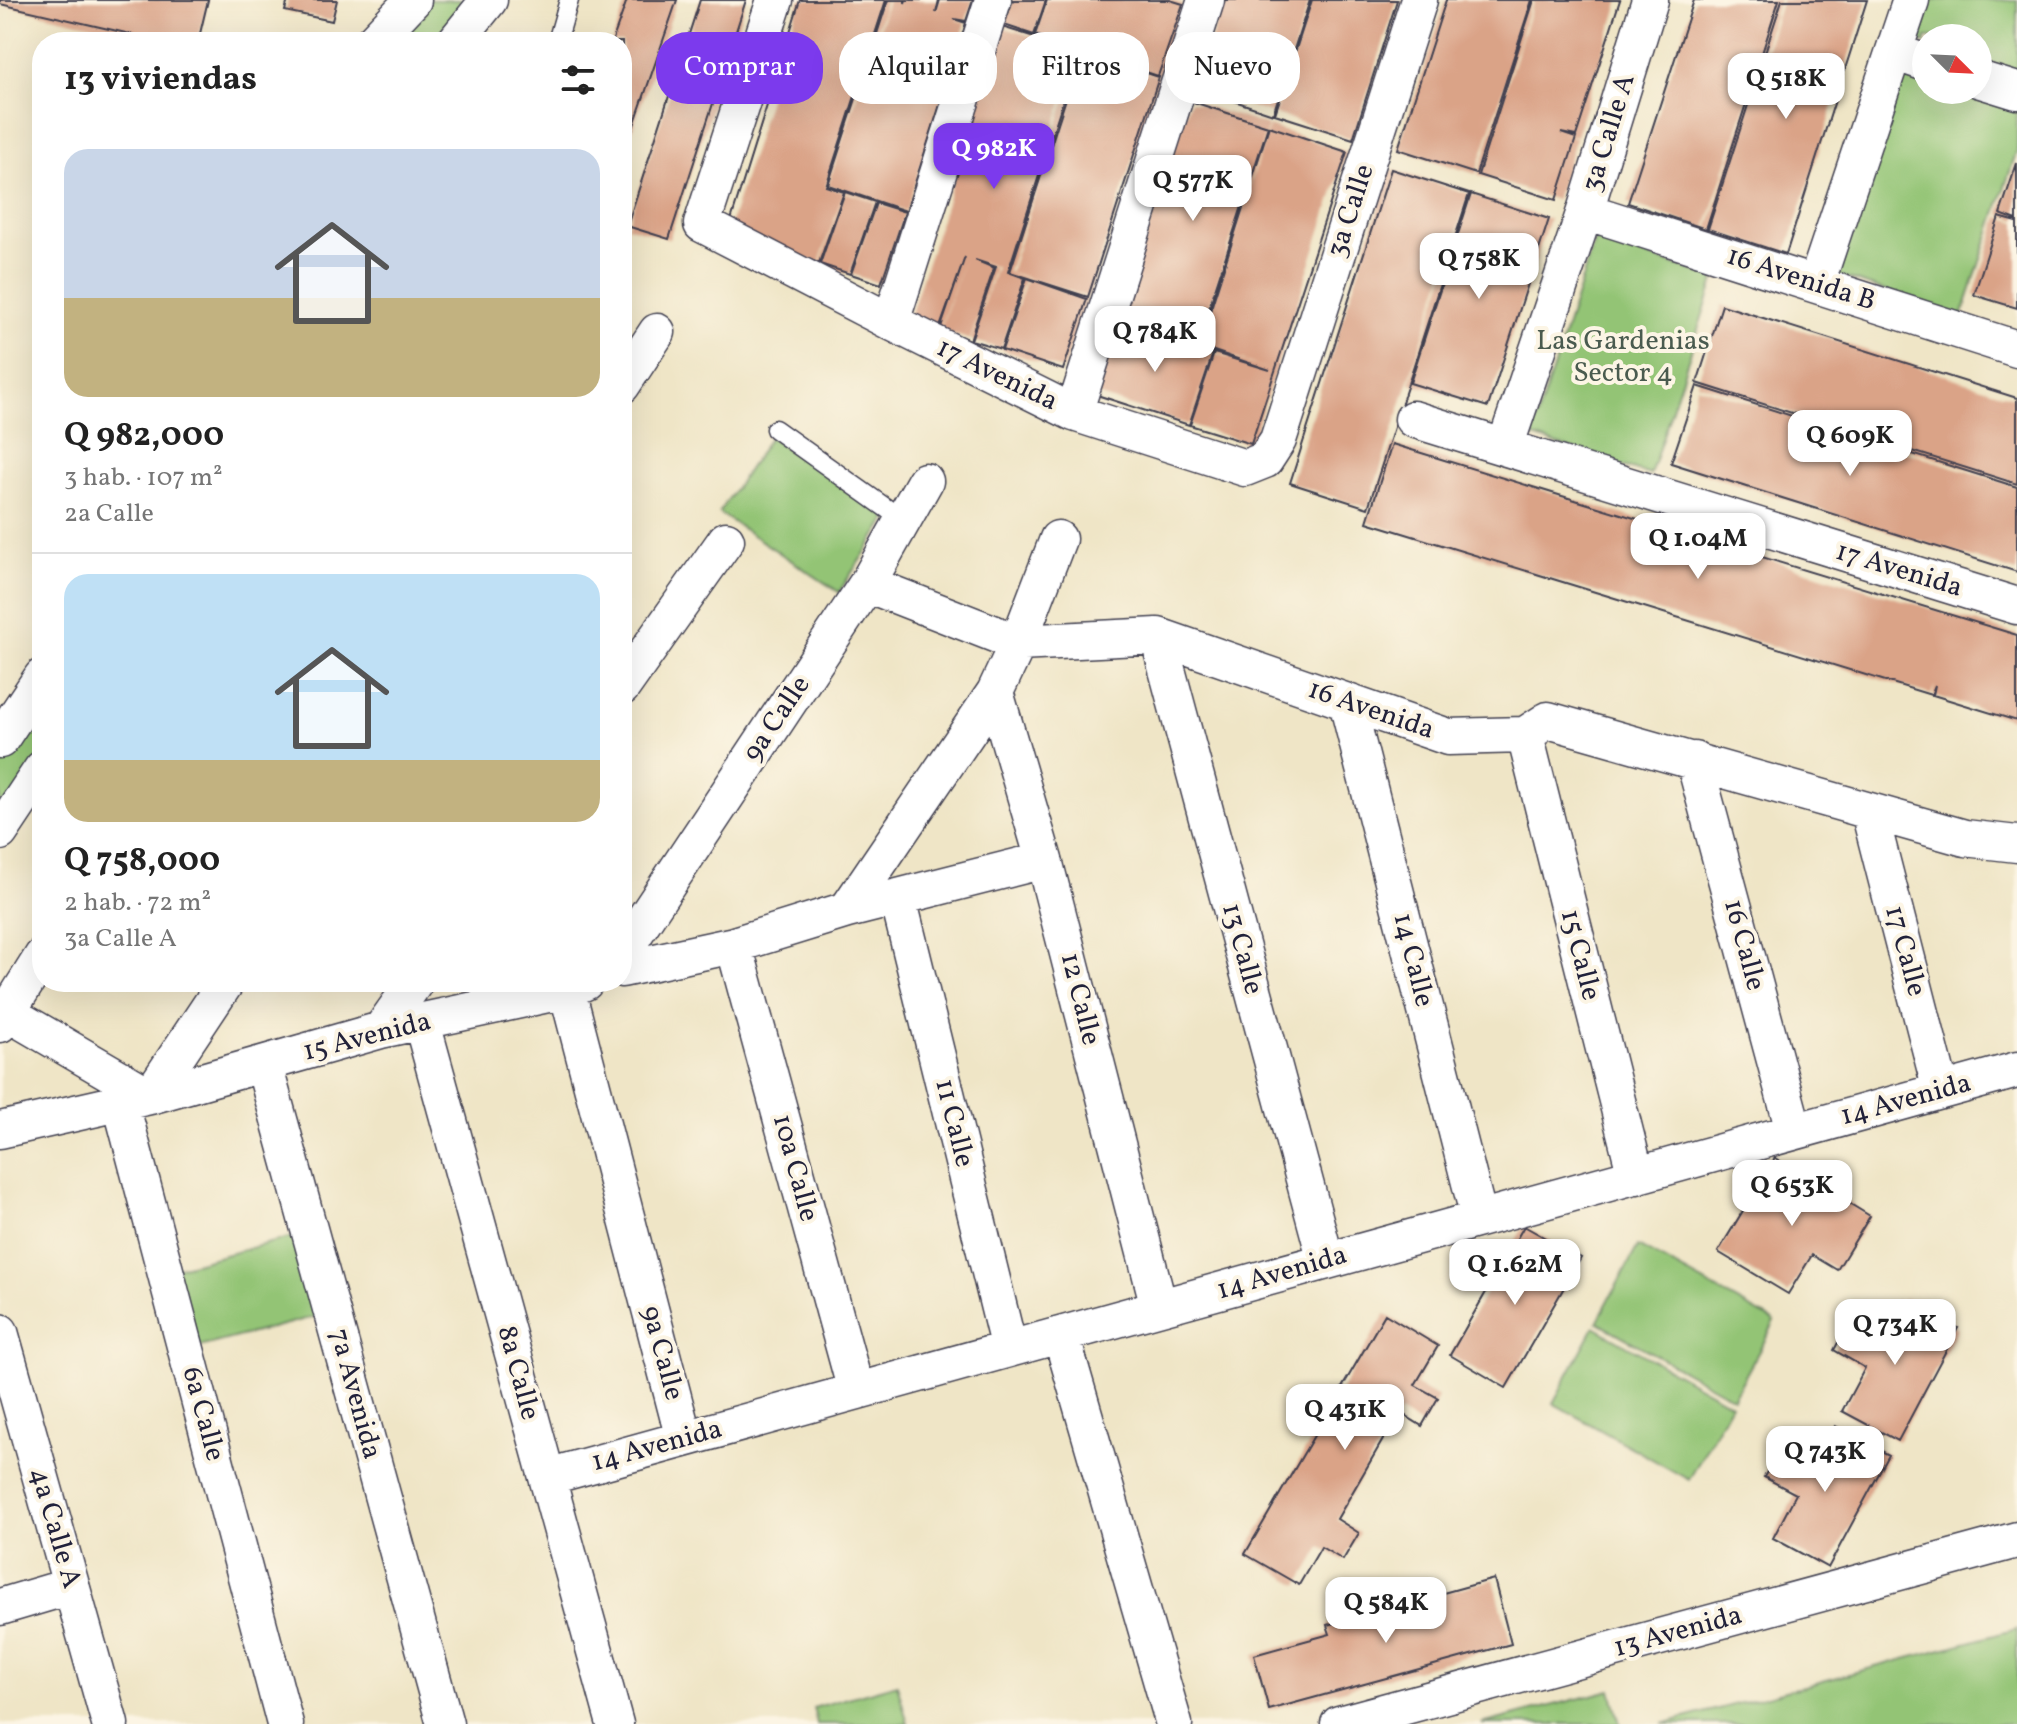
<!DOCTYPE html>
<html lang="es">
<head>
<meta charset="utf-8">
<style>
	body { margin:0; font-family:Vollkorn,serif; background:#f2f2f2; color:#222; height:100vh; display:flex; flex-direction:column; font-size:30px; white-space:nowrap }
	* { box-sizing:border-box; margin:0 }
	p { font-size:26px; color:#767676 }
	.icon { flex:none; width:44px; height:44px; fill:none; stroke:currentColor; stroke-width:2; stroke-linecap:round; stroke-linejoin:round }
	.map { position:relative; flex:1; overflow:hidden }
	.panel { position:absolute; left:32px; top:32px; width:600px; height:960px; display:flex; flex-direction:column; background:#fff; border-radius:32px; box-shadow:0 8px 32px #0002 }
	.panel>* { flex:none }
	.guide { position:absolute; left:656px; top:32px; width:760px; height:72px; display:flex; gap:16px }
	.needle { width:52px; rotate:114deg }
	.controls { position:absolute; left:1912px; top:24px; display:grid; gap:16px }
	.controls a { display:grid; place-items:center; width:80px; height:80px; border-radius:50%; background:#fff; box-shadow:0 8px 32px #0002; font-size:40px }
	.price { position:absolute; translate:-50% -68px; padding:0 18px; border-radius:16px; background:#fff; color:#222; font-size:26px; line-height:52px; filter:drop-shadow(0 2px 4px #0008) }
	.price::after { content:''; position:absolute; left:50%; top:48px; width:24px; height:18px; margin-left:-12px; background:inherit; clip-path:polygon(0 0,100% 0,50% 100%) }
	.price.on { background:#7c3aed; color:#fff }
	ul { padding:0; list-style:none }
	li { display:grid; align-content:center; gap:16px; height:424px; padding:0 32px }
	li+li { border-top:2px solid #e0e0e0 }
	li span { display:grid; place-items:center; height:248px; border-radius:24px; color:#555 }
	li>.icon { margin-inline-start:auto }
	span .icon { width:144px; height:144px; fill:#fffc; stroke-width:1 }
	li b { font-size:34px }
	h2 { display:flex; justify-content:space-between; align-items:center; height:96px; padding:0 32px; font-size:34px }
	.chip { padding:0 28px; border-radius:32px; background:#fff; box-shadow:0 8px 32px #0002; font-size:28px; line-height:72px }
	.chip.on { background:#7c3aed; color:#fff }
	.map>svg:first-child { display:block }
</style>
</head>
<body>
<div class="map">
<svg width="2017" height="1724" viewBox="0 0 2017 1724">
	<rect width="100%" height="100%" fill="#fcf5e5"/>
	<filter id="ink" filterUnits="userSpaceOnUse"><feTurbulence type="fractalNoise" baseFrequency=".0125" numOctaves="2"/><feDisplacementMap in="SourceGraphic" scale="16" xChannelSelector="R" yChannelSelector="G"/><feConvolveMatrix kernelMatrix="1 2 1 2 8 2 1 2 1" color-interpolation-filters="sRGB"/></filter>
	<filter id="wash" filterUnits="userSpaceOnUse"><feTurbulence type="fractalNoise" baseFrequency=".006" numOctaves="4" result="noise"/><feDisplacementMap in="SourceGraphic" scale="32" xChannelSelector="R" yChannelSelector="G"/><feGaussianBlur stdDeviation="1.8" result="paint"/><feColorMatrix in="noise" values="0 0 0 0 0 0 0 0 0 0 0 0 0 0 0 0 0 1.4 0 .05"/><feComposite in="paint" operator="in"/></filter>
	<g filter="url(#wash)">
		<rect width="100%" height="100%" fill="#efe5c6"/>
		<path fill="#93c474" stroke="#5a7358" stroke-width="2" d="M 413,0 L 489,0 L 455,42 L 373,42 Z
			M 1930,0 L 2017,0 L 2017,73 L 1978,60 L 1978,38 L 1926,38 L 1926,43 L 1916,40 Z
			M 1904,74 L 1926,81 L 1926,90 L 1953,90 L 2017,111 L 2017,150 L 1962,316 L 1837,275 Z
			M 1595,239 L 1715,278 L 1650,475 L 1531,436 Z
			M 770,437 L 889,516 L 839,592 L 719,513 Z
			M 42,677 L 42,770 L 0,832 L 0,740 Z
			M 296,1236 L 317,1316 L 184,1351 L 164,1271 Z
			M 1638,1246 L 1775,1322 L 1733,1398 L 1597,1322 Z
			M 1594,1327 L 1731,1404 L 1689,1480 L 1553,1403 Z
			M 2017,1629 L 2017,1724 L 1662,1724 Z
			M 897,1684 L 908,1724 L 817,1724 L 813,1708 Z
			M 1611,1690 L 1620,1724 L 1482,1724 Z"/>
		<g id="blocks">
			<path fill="#daa387" d="M 0,0 L 208,0 L 198,42 L 165,42 L 0,4 Z
				M 288,0 L 337,0 L 332,21 L 285,11 Z
				M 627,0 L 677,0 L 622,160 L 622,42 L 612,42 Z
				M 700,0 L 746,0 L 720,81 L 708,78 L 720,82 L 669,239 L 627,226 Z
				M 800,0 L 886,0 L 826,186 L 844,192 L 819,263 L 727,233 Z
				M 888,0 L 905,0 L 905,3 L 906,0 L 939,0 L 936,13 L 940,0 L 973,0 L 966,21 L 954,19 L 966,23 L 906,211 L 828,185 Z
				M 1013,0 L 1046,0 L 1034,35 L 1004,25 Z
				M 1047,0 L 1170,0 L 1183,4 L 1158,76 L 1035,35 Z
				M 1223,0 L 1310,0 L 1273,114 L 1196,88 Z
				M 1312,0 L 1397,0 L 1353,139 L 1275,114 Z
				M 1446,0 L 1532,0 L 1476,174 L 1398,149 Z
				M 1534,0 L 1620,0 L 1576,136 L 1561,133 L 1576,138 L 1556,200 L 1478,175 Z
				M 1694,0 L 1779,0 L 1706,229 L 1628,203 Z
				M 1782,0 L 1867,0 L 1786,254 L 1708,229 Z
				M 1002,27 L 1079,51 L 1008,272 L 1025,278 L 1001,349 L 971,340 L 996,267 L 975,260 L 994,268 L 970,340 L 940,330 L 965,257 L 939,330 L 909,319 Z
				M 1081,52 L 1159,77 L 1088,297 L 1010,272 Z
				M 1190,101 L 1268,126 L 1197,345 L 1119,321 Z
				M 1269,126 L 1347,152 L 1251,444 L 1190,425 L 1214,353 L 1270,370 L 1199,346 Z
				M 2017,163 L 2017,220 L 2000,214 Z
				M 1391,169 L 1469,194 L 1368,508 L 1290,483 Z
				M 845,192 L 875,202 L 850,274 L 820,264 Z
				M 1471,194 L 1549,219 L 1488,407 L 1410,383 Z
				M 876,203 L 905,212 L 881,284 L 851,274 Z
				M 1999,217 L 2017,222 L 2017,308 L 1974,295 Z
				M 1027,278 L 1087,299 L 1063,370 L 1002,350 Z
				M 1722,305 L 2017,398 L 2017,484 L 1697,383 Z
				M 1120,323 L 1213,353 L 1189,425 L 1097,395 Z
				M 1697,386 L 2017,487 L 2017,572 L 1671,463 Z
				M 1392,444 L 2017,635 L 2017,721 L 1933,695 L 1935,685 L 1931,695 L 1367,522 Z
				M 1775,1158 L 1870,1216 L 1837,1270 L 1812,1255 L 1788,1294 L 1718,1252 Z
				M 1524,1226 L 1581,1258 L 1506,1388 L 1450,1355 Z
				M 1904,1299 L 1958,1328 L 1898,1441 L 1842,1411 L 1865,1368 L 1834,1350 L 1849,1322 L 1881,1340 Z
				M 1385,1314 L 1438,1346 L 1415,1385 L 1438,1398 L 1422,1426 L 1399,1412 L 1337,1519 L 1359,1533 L 1343,1560 L 1321,1547 L 1299,1585 L 1245,1554 Z
				M 1835,1426 L 1889,1455 L 1828,1568 L 1773,1538 L 1796,1494 L 1764,1477 L 1780,1449 L 1812,1467 Z
				M 1494,1579 L 1511,1644 L 1269,1710 L 1254,1655 L 1330,1634 L 1327,1625 Z"/>
		</g>
	</g>
	<g filter="url(#ink)">
		<use href="#blocks" fill-opacity="0" stroke="#413f50" stroke-width="2"/>
		<g fill="none" stroke-linecap="round" stroke-linejoin="round">
			<g stroke="#413f50" stroke-width="21">
				<path id="service" d="M 557,42 L 569,0
					M 775,429 L 903,520"/>
			</g>
			<g stroke="#413f50" stroke-width="39">
				<path id="minor" d="M 775,0 L 702,224 L 891,322 L 1074,413 L 1245,468 L 1265,460 L 1278,440 L 1419,0
					M 373,42 L 413,0
					M 455,42 L 489,0
					M 1894,52 L 1926,63
					M 1978,79 L 2017,91
					M 1585,211 L 2017,349
					M 1816,284 L 1911,0
					M 891,322 L 993,0
					M 622,385 L 657,332
					M 1074,413 L 1206,0
					M 1413,419 L 2017,606
					M 1505,447 L 1585,211 L 1650,0
					M 867,584 L 1018,643 L 1158,636 L 1448,737 L 1525,735 L 1548,720 L 1965,838 L 2017,844
					M 1158,636 L 1326,1261
					M 622,687 L 726,540
					M 995,692 L 1044,860 L 1159,1307
					M 1347,702 L 1479,1218
					M 1525,735 L 1636,1176
					M 0,740 L 42,677
					M 1694,760 L 1794,1131
					M 1869,811 L 1941,1091
					M 0,832 L 42,769
					M 898,898 L 1009,1349
					M 847,910 L 995,692 L 1018,643 L 1058,539
					M 734,945 L 856,1391
					M 622,953 L 867,584 L 925,481
					M 622,969 L 734,945 L 847,910 L 1044,860
					M 567,990 L 684,1439
					M 6,1012 L 150,1096 L 226,982
					M 422,1023 L 615,1724
					M 0,1024 L 42,957
					M 381,1030 L 415,982
					M 264,1065 L 445,1724
					M 121,1104 L 285,1724
					M 0,1130 L 150,1096 L 381,1030 L 567,990 L 585,982
					M 0,1332 L 110,1724
					M 1061,1335 L 1174,1724
					M 547,1477 L 2017,1070
					M 0,1607 L 71,1586
					M 1339,1724 L 2017,1540"/>
			</g>
			<use href="#service" stroke="#fff" stroke-width="18"/>
			<use href="#minor" stroke="#fff" stroke-width="36"/>
		</g>
	</g>
	<g text-anchor="middle" dominant-baseline="central" stroke-width="8" stroke-linejoin="round" paint-order="stroke">
		<g font-size="28" fill="#22223b" stroke="#fcf5e5">
			<text transform="translate(1609 133) rotate(-73)">3a Calle A</text>
			<text transform="translate(1351 211) rotate(-72)">3a Calle</text>
			<text transform="translate(1801 279) rotate(18)">16 Avenida B</text>
			<text transform="translate(997 375) rotate(26)">17 Avenida</text>
			<text transform="translate(1899 570) rotate(17)">17 Avenida</text>
			<text transform="translate(1371 710) rotate(19)">16 Avenida</text>
			<text transform="translate(777 719) rotate(-56)">9a Calle</text>
			<text transform="translate(1744 945) rotate(75)">16 Calle</text>
			<text transform="translate(1242 949) rotate(75)">13 Calle</text>
			<text transform="translate(1905 951) rotate(75)">17 Calle</text>
			<text transform="translate(1580 955) rotate(76)">15 Calle</text>
			<text transform="translate(1413 960) rotate(76)">14 Calle</text>
			<text transform="translate(1080 999) rotate(76)">12 Calle</text>
			<text transform="translate(367 1037) rotate(-14)">15 Avenida</text>
			<text transform="translate(1906 1100) rotate(-15)">14 Avenida</text>
			<text transform="translate(954 1123) rotate(76)">11 Calle</text>
			<text transform="translate(795 1168) rotate(75)">10a Calle</text>
			<text transform="translate(1282 1273) rotate(-16)">14 Avenida</text>
			<text transform="translate(662 1353) rotate(75)">9a Calle</text>
			<text transform="translate(518 1373) rotate(75)">8a Calle</text>
			<text transform="translate(355 1394) rotate(75)">7a Avenida</text>
			<text transform="translate(203 1414) rotate(75)">6a Calle</text>
			<text transform="translate(657 1446) rotate(-15)">14 Avenida</text>
			<text transform="translate(55 1528) rotate(74)">4a Calle A</text>
			<text transform="translate(1678 1632) rotate(-15)">13 Avenida</text>
		</g>
		<g font-size="28" fill="#4a5b4f" stroke="#fcf5e5">
			<text x="1623" y="341">Las Gardenias<tspan x="1623" dy="32">Sector 4</tspan></text>
		</g>
	</g>
</svg>
<div class="controls">
<a><svg class="needle" viewBox="-14 -14 28 28"><path d="M0-13l5 13h-10z" fill="#e53935"/><path d="M0 13l5-13h-10z" fill="#767676"/></svg></a>
</div>
<b class="price" style="left:1786px;top:121px">Q 518K</b>
<b class="price on" style="left:994px;top:191px">Q 982K</b>
<b class="price" style="left:1193px;top:223px">Q 577K</b>
<b class="price" style="left:1479px;top:301px">Q 758K</b>
<b class="price" style="left:1155px;top:374px">Q 784K</b>
<b class="price" style="left:1850px;top:478px">Q 609K</b>
<b class="price" style="left:1698px;top:581px">Q 1.04M</b>
<b class="price" style="left:1792px;top:1228px">Q 653K</b>
<b class="price" style="left:1515px;top:1307px">Q 1.62M</b>
<b class="price" style="left:1895px;top:1367px">Q 734K</b>
<b class="price" style="left:1345px;top:1452px">Q 431K</b>
<b class="price" style="left:1825px;top:1494px">Q 743K</b>
<b class="price" style="left:1386px;top:1645px">Q 584K</b>
<div class="guide">
<a class="chip on">Comprar</a>
<a class="chip">Alquilar</a>
<a class="chip">Filtros</a>
<a class="chip">Nuevo</a>
</div>
<section class="panel">
<h2>13 viviendas<svg class="icon" aria-label="filters" viewBox="0 0 24 24"><path d="M4 7h16M4 17h16"/><circle cx="9" cy="7" r="2"/><circle cx="15" cy="17" r="2"/></svg></h2>
<ul>
<li><span style="background:linear-gradient(#c9d6e8 60%,#c2b280 0)"><svg class="icon" aria-label="home" viewBox="0 0 24 24"><path d="M3 11l9-7 9 7M6 9v11h12V9"/></svg></span><div><b>Q 982,000</b><p>3 hab. · 107 m²</p><p>2a Calle</p></div></li>
<li><span style="background:linear-gradient(#bfe0f5 75%,#c2b280 0)"><svg class="icon" aria-label="home" viewBox="0 0 24 24"><path d="M3 11l9-7 9 7M6 9v11h12V9"/></svg></span><div><b>Q 758,000</b><p>2 hab. · 72 m²</p><p>3a Calle A</p></div></li>
</ul>
</section>
</div>
</body>
</html>
